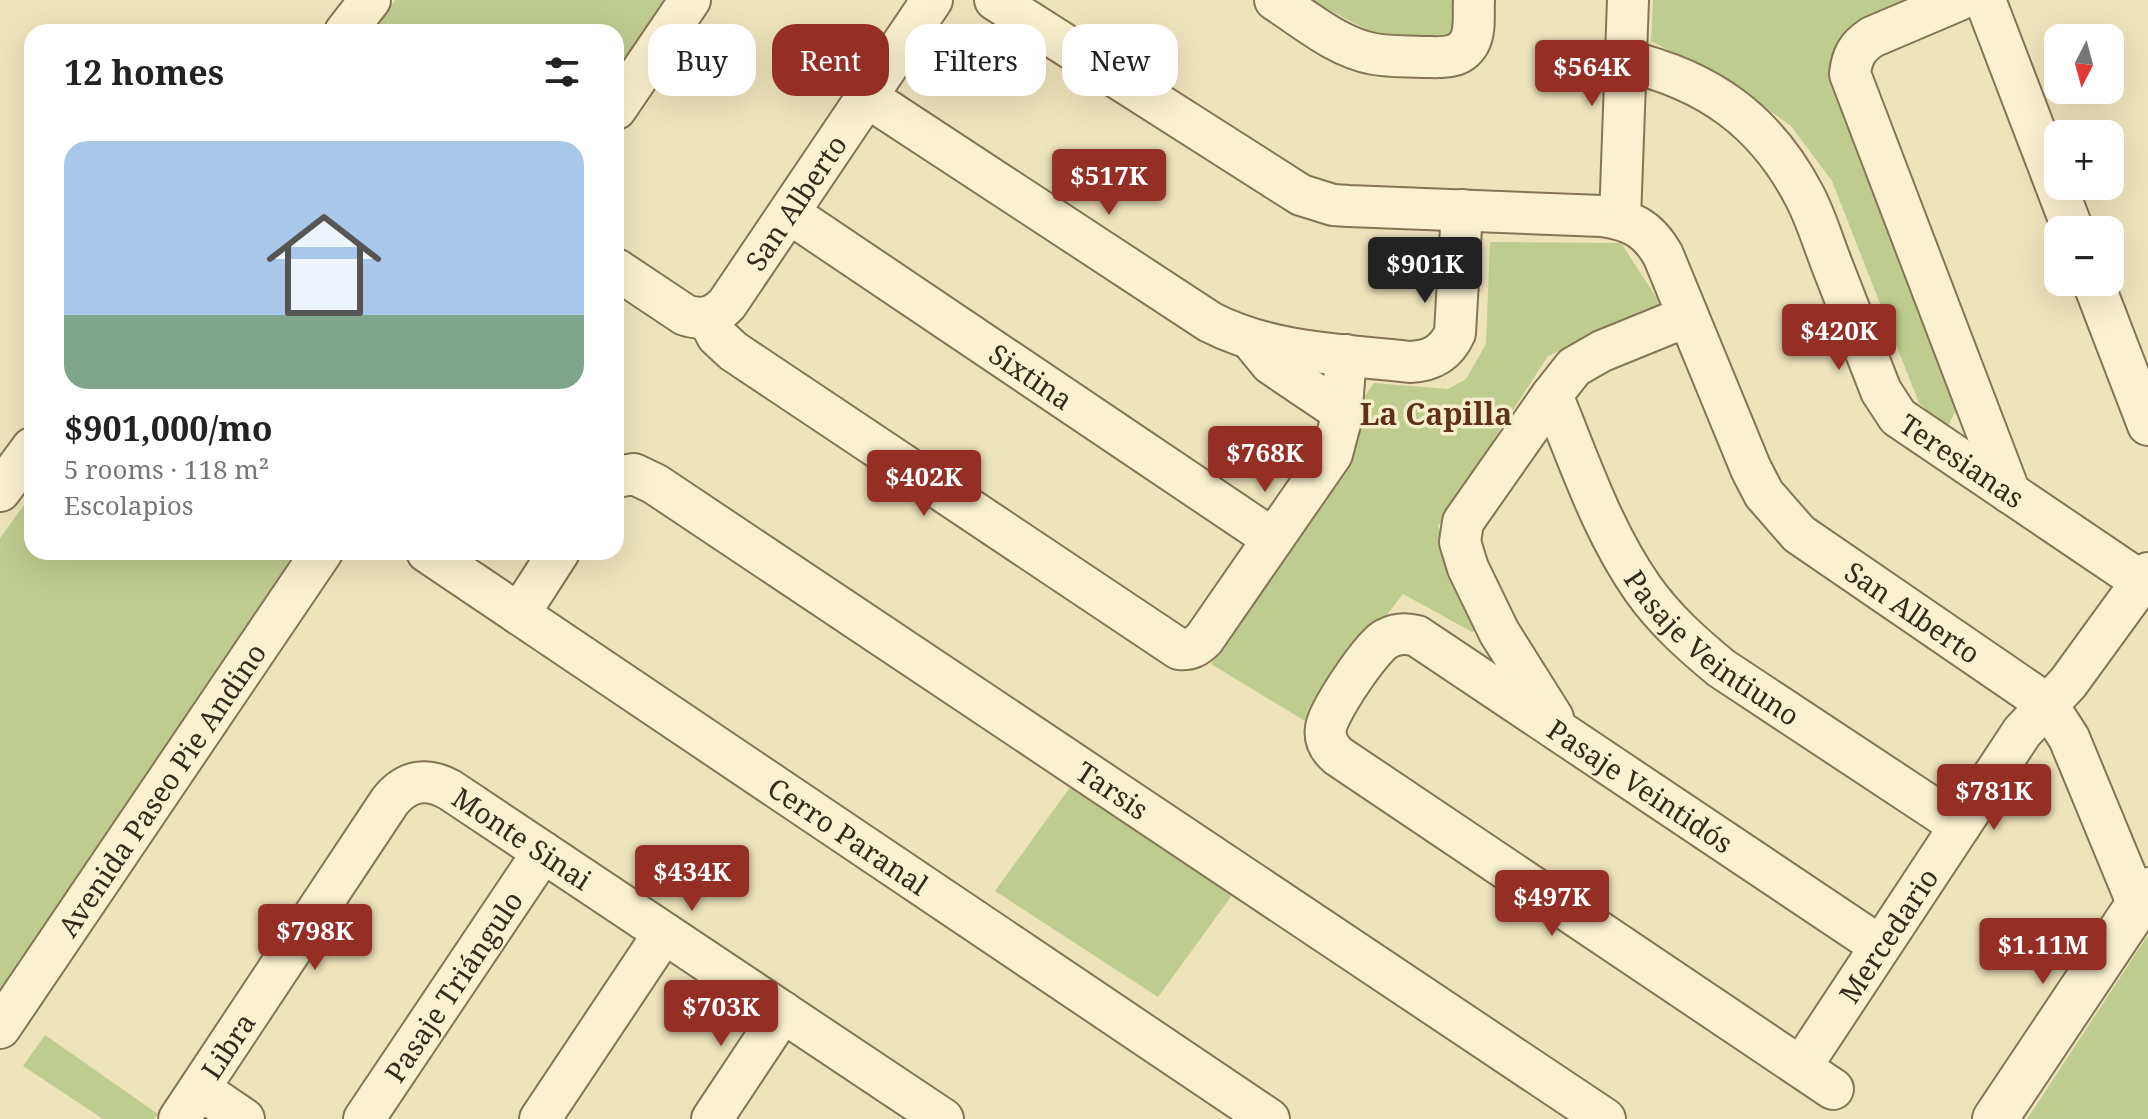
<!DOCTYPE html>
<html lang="en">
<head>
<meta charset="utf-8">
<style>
	body { margin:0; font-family:"Noto Serif",serif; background:#f6f6f6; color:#222; height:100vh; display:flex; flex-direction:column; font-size:30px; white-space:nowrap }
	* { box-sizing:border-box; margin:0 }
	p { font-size:26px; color:#767676 }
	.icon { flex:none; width:44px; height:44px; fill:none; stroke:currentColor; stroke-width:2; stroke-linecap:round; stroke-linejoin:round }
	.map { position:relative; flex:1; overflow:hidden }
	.panel { position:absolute; left:24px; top:24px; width:600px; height:536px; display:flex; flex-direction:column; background:#fff; border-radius:24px; box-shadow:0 8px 32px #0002 }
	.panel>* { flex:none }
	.banner { position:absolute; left:648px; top:24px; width:760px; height:72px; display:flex; gap:16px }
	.needle { width:52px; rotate:186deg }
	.fabs { position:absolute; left:2044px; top:24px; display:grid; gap:16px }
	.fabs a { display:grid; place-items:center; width:80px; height:80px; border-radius:16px; background:#fff; box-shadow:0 8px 32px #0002; font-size:40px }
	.price { position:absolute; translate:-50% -68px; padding:0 18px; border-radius:8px; background:#952f25; color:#fff; font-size:26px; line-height:52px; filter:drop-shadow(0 2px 4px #0008) }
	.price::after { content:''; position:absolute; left:50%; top:48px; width:24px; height:18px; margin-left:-12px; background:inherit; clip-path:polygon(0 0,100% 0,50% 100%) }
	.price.current { background:#222; color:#fff }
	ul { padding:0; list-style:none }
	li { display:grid; align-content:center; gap:16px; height:424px; padding:0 40px }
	li span { display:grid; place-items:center; height:248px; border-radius:24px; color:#555 }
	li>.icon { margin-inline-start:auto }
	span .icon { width:144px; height:144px; fill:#fffc; stroke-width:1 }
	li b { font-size:34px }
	h2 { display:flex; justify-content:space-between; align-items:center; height:96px; padding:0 40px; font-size:34px }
	.chip { padding:0 28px; border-radius:24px; background:#fff; box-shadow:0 8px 32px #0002; font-size:28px; line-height:72px }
	.chip.current { background:#952f25; color:#fff }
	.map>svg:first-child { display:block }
</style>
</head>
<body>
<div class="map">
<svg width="2148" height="1119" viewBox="0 0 2148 1119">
	<rect width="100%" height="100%" fill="#eee4bc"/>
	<path fill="#bfcc90" d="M 395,0 L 670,0 L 616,80 L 616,32 L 371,32 Z
		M 1311,0 L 1458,0 L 1458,32 L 1448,39 L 1378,36 Z
		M 1653,0 L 1907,0 L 1851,25 L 1842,47 L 1840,90 L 1956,410 L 1947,428 L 1919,403 L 1832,181 L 1791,126 L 1729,82 L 1651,41 Z
		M 1490,242 L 1621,243 L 1662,306 L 1548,356 L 1438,526 L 1483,627 L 1472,632 L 1403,594 L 1305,721 L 1211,664 L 1355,450 L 1365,396 L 1374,383 L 1448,389 L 1466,379 L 1486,344 Z
		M 32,494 L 32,552 L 300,552 L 0,996 L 0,538 Z
		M 1076,779 L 1238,887 L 1158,997 L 995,891 Z
		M 2148,935 L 2148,1119 L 2027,1119 Z
		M 45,1035 L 158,1114 L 154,1119 L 103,1119 L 23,1066 Z"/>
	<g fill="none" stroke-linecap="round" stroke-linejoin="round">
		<g stroke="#857455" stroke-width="44">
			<g id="minor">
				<path id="s1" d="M 995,0 L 1301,195 L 1333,205 L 1349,206 L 1602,216 C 1630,220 1648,228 1663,255 L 1751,469 L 1764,494 L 1799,534 L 2047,704 L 2069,738 L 2138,905"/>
				<path d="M 1275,0 C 1306,20 1337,47 1374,54 C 1390,57 1407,56 1424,57 C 1440,57 1459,60 1469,43 C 1476,31 1473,13 1474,0"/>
				<path d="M 1959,0 L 1872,37 C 1857,47 1852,56 1850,74 L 2010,493"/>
				<path d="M 1985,0 L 2073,230"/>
				<path d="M 345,32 L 370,0"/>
				<path id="s2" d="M 1626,61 C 1708,80 1766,121 1805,197 C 1816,218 1823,242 1832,265 C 1848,307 1865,349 1881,391 L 1898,417 L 2142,582"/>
				<path d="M 867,97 L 1210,322 C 1272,354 1342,354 1410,362 C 1432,361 1446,353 1455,333 L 1462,210"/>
				<path d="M 616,109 L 690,0"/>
				<path id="s3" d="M 789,213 L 1273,539"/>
				<path d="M 1620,219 L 1628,0"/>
				<path id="s4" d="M 616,269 L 685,315 C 703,321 715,317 727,304 L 932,0"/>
				<path d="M 2093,282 L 2148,425"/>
				<path d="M 708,318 L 717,336 L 733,351 L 1179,649 C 1190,650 1196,647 1204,639 L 1332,454 L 1341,420 L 1346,355"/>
				<path d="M 1253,342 L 1271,364 L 1342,412"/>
				<path id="s5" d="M 1552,395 C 1579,460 1602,531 1643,589 C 1665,620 1692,644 1721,668 L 1960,826"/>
				<path id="s6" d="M 616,477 L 634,474 L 655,484 L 1605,1119"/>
				<path d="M 0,491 L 32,448"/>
				<path id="s7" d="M 427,552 L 1269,1119"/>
				<path d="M 519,614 L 559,552"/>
				<path d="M 1553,718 L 1499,632 L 1468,568 L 1460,542 L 1463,522 L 1552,395 L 1574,367 L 1602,351 L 1688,316"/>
				<path id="s8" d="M 0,1028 L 322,552"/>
				<path id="s9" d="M 1801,1067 L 2022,732 L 2068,683 L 2148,573"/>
				<path d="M 200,1089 L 244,1119"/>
				<path id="s10" d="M 1833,1089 L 1338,756 C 1330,749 1324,740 1326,728 C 1327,713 1372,646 1386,639 C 1397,633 1406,633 1417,636 L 1880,946"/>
				<path id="s11" d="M 179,1119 L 390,801 C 407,780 427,777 450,790 L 943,1119"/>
				<path id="s12" d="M 364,1119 L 543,852"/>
				<path d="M 540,1119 L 664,933"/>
				<path d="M 712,1119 L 783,1012"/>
			</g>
		</g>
		<g stroke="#857455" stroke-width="48">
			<path id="tertiary" d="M 1995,1119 L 2148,890"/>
		</g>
		<use href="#minor" stroke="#f9f1cf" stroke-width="40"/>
		<use href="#tertiary" stroke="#f9f1cf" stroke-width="44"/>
	</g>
	<g text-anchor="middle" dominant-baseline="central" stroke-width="7" stroke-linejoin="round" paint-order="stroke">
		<g font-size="28" fill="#342a1b" stroke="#f5eecb">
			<text stroke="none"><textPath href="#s4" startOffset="252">San Alberto</textPath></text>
			<text stroke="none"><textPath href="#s3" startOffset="292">Sixtina</textPath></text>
			<text stroke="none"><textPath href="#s2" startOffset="550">Teresianas</textPath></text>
			<text stroke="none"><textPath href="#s1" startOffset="1192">San Alberto</textPath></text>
			<text stroke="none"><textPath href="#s5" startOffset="306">Pasaje Veintiuno</textPath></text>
			<text stroke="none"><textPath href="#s10" startOffset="1038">Pasaje Veintidós</textPath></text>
			<text stroke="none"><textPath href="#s8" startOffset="288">Avenida Paseo Pie Andino</textPath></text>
			<text stroke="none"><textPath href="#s6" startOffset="592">Tarsis</textPath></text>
			<text stroke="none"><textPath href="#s7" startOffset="508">Cerro Paranal</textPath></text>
			<text stroke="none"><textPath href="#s11" startOffset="536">Monte Sinai</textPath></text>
			<text stroke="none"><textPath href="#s9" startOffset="158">Mercedario</textPath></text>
			<text stroke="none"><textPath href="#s12" startOffset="160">Pasaje Triángulo</textPath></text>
			<text stroke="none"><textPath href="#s11" startOffset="88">Libra</textPath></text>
		</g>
		<g font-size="30" font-weight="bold" fill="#613019" stroke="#f5eecb">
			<text x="1436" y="413">La Capilla</text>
		</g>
	</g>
</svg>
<div class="fabs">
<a><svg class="needle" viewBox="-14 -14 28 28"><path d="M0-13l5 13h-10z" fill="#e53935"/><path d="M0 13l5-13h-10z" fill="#767676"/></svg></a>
<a>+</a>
<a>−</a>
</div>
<b class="price" style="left:1592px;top:108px">$564K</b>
<b class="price" style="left:1109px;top:217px">$517K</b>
<b class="price current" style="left:1425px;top:305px">$901K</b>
<b class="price" style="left:1839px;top:372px">$420K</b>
<b class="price" style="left:1265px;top:494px">$768K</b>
<b class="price" style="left:924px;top:518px">$402K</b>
<b class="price" style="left:1994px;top:832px">$781K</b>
<b class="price" style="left:692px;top:913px">$434K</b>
<b class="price" style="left:1552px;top:938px">$497K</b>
<b class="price" style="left:315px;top:972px">$798K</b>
<b class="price" style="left:2043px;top:986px">$1.11M</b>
<b class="price" style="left:721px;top:1048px">$703K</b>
<div class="banner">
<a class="chip">Buy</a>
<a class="chip current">Rent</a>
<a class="chip">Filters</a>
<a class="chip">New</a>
</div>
<section class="panel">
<h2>12 homes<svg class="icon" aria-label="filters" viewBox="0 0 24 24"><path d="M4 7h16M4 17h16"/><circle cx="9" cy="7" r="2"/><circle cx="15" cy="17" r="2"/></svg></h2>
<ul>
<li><span style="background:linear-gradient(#a9c7e8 70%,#7fa58c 0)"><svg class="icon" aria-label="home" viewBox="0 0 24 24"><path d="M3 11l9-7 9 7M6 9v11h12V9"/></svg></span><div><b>$901,000/mo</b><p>5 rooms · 118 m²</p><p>Escolapios</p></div></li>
</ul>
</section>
</div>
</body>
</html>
